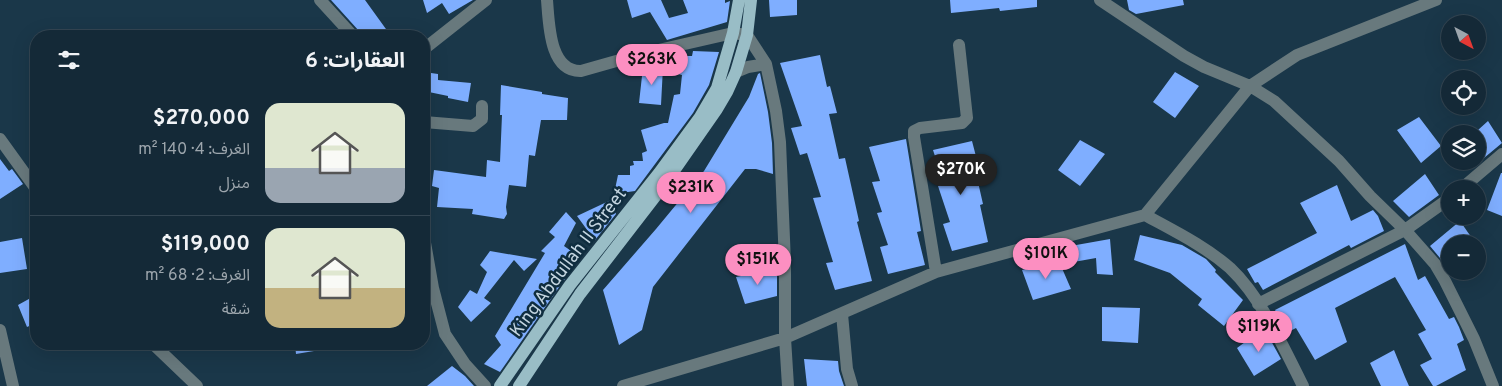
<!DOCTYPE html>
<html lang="ar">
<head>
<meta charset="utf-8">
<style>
	body { margin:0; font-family:Overpass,"Noto Sans Arabic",sans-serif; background:#213542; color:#f1f3f6; direction:rtl; height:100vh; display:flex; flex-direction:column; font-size:19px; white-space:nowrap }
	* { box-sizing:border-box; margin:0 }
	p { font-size:16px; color:#9da6ad }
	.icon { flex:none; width:28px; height:28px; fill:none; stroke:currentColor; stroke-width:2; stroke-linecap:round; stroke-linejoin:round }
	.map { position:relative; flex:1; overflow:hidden; direction:ltr }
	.sheet { position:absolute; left:30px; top:30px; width:400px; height:320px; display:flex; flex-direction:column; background:#142937; border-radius:20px; box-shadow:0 5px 20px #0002,0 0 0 1px #334552; direction:rtl }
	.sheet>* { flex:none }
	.needle { width:32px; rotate:139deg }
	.controls { position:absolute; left:1441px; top:15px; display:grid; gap:10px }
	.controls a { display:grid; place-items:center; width:45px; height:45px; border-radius:50%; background:#142937; box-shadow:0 5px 20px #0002,0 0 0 1px #334552; font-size:25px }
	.price { position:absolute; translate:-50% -42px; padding:0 11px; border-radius:18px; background:#fc8fc1; color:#111; font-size:16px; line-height:32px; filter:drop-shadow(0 1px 2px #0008) }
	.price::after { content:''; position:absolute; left:50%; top:30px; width:15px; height:11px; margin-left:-8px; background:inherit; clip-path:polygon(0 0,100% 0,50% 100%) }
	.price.active { background:#222; color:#fff }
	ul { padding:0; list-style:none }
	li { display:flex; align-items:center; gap:15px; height:125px; padding:0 25px }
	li+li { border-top:1px solid #334552 }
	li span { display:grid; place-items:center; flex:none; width:140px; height:100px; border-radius:15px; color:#555 }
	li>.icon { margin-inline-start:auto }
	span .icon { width:60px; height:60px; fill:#fffc; stroke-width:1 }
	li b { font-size:21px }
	h2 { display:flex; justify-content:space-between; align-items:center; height:60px; padding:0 25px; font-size:21px }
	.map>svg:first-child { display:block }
</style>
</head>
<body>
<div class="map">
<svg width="1502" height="386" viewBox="0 0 1502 386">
	<rect width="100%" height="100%" fill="#1a3749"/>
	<path fill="#7faeff" d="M 331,0 L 365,0 L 391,36 L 361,36 L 359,31 Z
		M 423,0 L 473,0 L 449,14 L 442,3 L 427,13 Z
		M 627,0 L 661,0 L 669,18 L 688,13 L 683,0 L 725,0 L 725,3 L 730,1 L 727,22 L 667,40 L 650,12 L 632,18 Z
		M 769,0 L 797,0 L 797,15 L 770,17 Z
		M 950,0 L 1037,0 L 1037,7 L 1000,11 L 999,8 L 951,13 Z
		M 1127,0 L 1183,0 L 1184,5 L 1136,14 L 1129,10 Z
		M 693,51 L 719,52 L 709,85 L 693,113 L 635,191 L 614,194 L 618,175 L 630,175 L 630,166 L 634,165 L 633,161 L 643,161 L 642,153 L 647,151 L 641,130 L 664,123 L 668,123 L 674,95 L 680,94 L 682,75 L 678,74 L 682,56 L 692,56 Z
		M 820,55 L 827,87 L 830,86 L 837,113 L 829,114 L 839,159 L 845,158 L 859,221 L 857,222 L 872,281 L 835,290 L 826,263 L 833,262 L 813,198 L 821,197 L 807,153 L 800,155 L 791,128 L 802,126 L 780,63 Z
		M 643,67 L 663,67 L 661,105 L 639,103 Z
		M 424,72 L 438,74 L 438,80 L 471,83 L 468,102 L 448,98 L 448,96 L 424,91 Z
		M 1175,72 L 1199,86 L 1175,118 L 1153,102 Z
		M 760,73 L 768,112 L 772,143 L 773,174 L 756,169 L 745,169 L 653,287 L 642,330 L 619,345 L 603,290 L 656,229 L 704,171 L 749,97 L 758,74 Z
		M 501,85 L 542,92 L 542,94 L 568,98 L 567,120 L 541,120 L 535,156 L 529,155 L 526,187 L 509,185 L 506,207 L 507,214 L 504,219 L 472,214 L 473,209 L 437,207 L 439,188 L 432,186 L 434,170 L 486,177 L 487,160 L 500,162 L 502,115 L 500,115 Z
		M 1419,117 L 1441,146 L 1421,163 L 1397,130 Z
		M 1488,121 L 1502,143 L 1478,163 L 1478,130 Z
		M 906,139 L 921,231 L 917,232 L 925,265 L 888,274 L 880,247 L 888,245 L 877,213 L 882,212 L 872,182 L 880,181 L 869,147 Z
		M 1080,140 L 1105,154 L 1080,186 L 1058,170 Z
		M 972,141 L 979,168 L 975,169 L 983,204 L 980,205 L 988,242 L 952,251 L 943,224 L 950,222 L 938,186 L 944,184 L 933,150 Z
		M 0,159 L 9,171 L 12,169 L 23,184 L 0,199 Z
		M 1501,173 L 1502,173 L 1502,216 L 1487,210 Z
		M 1425,174 L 1439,195 L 1409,217 L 1393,201 Z
		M 1337,185 L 1351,221 L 1373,210 L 1378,216 L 1384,231 L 1351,248 L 1349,245 L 1263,290 L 1258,282 L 1255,283 L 1247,269 L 1317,233 L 1300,203 Z
		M 611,200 L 616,214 L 595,240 L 594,237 L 593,238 L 577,216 Z
		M 566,212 L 576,223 L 564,246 L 580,257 L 500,372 L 484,364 L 501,345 L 495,336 L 545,253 L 541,251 L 555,237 L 549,232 Z
		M 1460,221 L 1476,244 L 1450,244 L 1450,270 L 1430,246 Z
		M 1140,235 L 1182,245 L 1206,259 L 1216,270 L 1215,272 L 1243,300 L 1224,326 L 1198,305 L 1202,299 L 1170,273 L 1134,260 Z
		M 22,238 L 27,269 L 0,273 L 0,242 Z
		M 1110,239 L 1113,275 L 1097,274 L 1096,258 L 1068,263 L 1065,247 Z
		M 1405,244 L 1418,280 L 1425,276 L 1449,319 L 1454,317 L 1459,327 L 1464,340 L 1457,344 L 1466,370 L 1436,386 L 1433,386 L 1420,365 L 1432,359 L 1418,334 L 1426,330 L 1395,277 L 1335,308 L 1347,342 L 1315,360 L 1296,328 L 1288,332 L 1275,310 Z
		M 490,251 L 537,259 L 524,271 L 514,260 L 484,298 L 491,303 L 471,322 L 458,307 L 470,290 L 477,294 L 487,272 L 480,265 Z
		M 1058,259 L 1071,289 L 1033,300 L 1022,270 Z
		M 775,269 L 777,276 L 777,296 L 745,304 L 736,277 Z
		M 36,295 L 36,323 L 27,327 L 18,305 Z
		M 1102,307 L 1140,308 L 1138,343 L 1102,341 Z
		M 1264,328 L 1281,359 L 1254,376 L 1237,348 Z
		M 295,344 L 326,344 L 326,349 L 296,354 Z
		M 1394,350 L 1405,377 L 1409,386 L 1381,386 L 1370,363 Z
		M 804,359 L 838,361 L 839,371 L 844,386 L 807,386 Z
		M 452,366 L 465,376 L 474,386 L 427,386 Z"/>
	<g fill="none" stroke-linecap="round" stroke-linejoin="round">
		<path stroke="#68797d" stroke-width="12" d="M 320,0 L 353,36
			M 547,0 C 549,23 549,72 581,71 L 641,54 L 733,33 L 747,35 L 766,64 L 776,111 L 780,142 L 785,263 L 785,338 L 788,386
			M 1100,0 L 1184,56 L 1204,67 L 1250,86 L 1274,101 L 1339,161 L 1370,196 L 1405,230 L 1435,264 L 1445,281 L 1474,339 L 1493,386
			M 424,49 L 486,0
			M 736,72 L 748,67 L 766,64
			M 424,122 L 473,126 L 482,119 L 482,106
			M 0,139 L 36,189
			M 1461,189 L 1502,154
			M 1145,215 L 1250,86 L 1297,55 L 1436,0
			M 424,237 L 433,288 L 445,334 L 465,364 L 485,386
			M 936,272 L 914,137 L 914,131 L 920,128 L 962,123 L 967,118 L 959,45
			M 1258,304 L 1405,230 L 1450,198
			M 842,314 L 847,369 L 852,386
			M 0,330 L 13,386
			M 153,344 L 197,386
			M 623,386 L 785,338 L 936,272 L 1145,215 C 1174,231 1205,246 1230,268 C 1261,297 1284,348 1303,386"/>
		<path stroke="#99bdc6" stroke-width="12" d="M 500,386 L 570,285 L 659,173 L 700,117 L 717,88 L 733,33 L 739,0
			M 519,386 L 580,294 L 664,185 L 717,109 L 727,92 L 736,72 L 747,35 L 751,0"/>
	</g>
	<g text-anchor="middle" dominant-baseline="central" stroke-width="5" stroke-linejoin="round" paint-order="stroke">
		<g font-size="18" fill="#c4d5e0" stroke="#0f2d3f">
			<text transform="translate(569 263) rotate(-53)">King Abdullah II Street</text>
		</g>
	</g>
</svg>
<div class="controls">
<a><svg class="needle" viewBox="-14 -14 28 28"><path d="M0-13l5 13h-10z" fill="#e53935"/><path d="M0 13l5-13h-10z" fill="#9da6ad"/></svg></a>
<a><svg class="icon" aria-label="locate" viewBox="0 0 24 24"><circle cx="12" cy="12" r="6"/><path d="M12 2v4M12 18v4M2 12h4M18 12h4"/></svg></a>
<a><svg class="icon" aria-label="layers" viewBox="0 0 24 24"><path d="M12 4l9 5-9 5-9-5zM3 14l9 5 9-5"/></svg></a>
<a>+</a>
<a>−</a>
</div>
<b class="price" style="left:652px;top:86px">$263K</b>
<b class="price active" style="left:961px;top:196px">$270K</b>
<b class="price" style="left:691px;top:214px">$231K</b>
<b class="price" style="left:1046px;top:280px">$101K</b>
<b class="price" style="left:758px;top:286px">$151K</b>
<b class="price" style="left:1259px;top:353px">$119K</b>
<section class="sheet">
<h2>العقارات: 6<svg class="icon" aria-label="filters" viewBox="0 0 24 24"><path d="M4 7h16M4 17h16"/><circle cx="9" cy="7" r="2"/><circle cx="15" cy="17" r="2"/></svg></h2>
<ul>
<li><span style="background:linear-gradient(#dfe7d0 65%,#9aa5b1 0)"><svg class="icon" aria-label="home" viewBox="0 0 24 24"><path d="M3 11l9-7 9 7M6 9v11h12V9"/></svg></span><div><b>$270,000</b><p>الغرف: 4 · 140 m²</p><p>منزل</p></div></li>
<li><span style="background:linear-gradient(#dfe7d0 60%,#c2b280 0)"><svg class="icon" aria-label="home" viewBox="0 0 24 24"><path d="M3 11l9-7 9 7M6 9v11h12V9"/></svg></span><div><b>$119,000</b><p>الغرف: 2 · 68 m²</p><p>شقة</p></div></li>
</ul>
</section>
</div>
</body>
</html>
